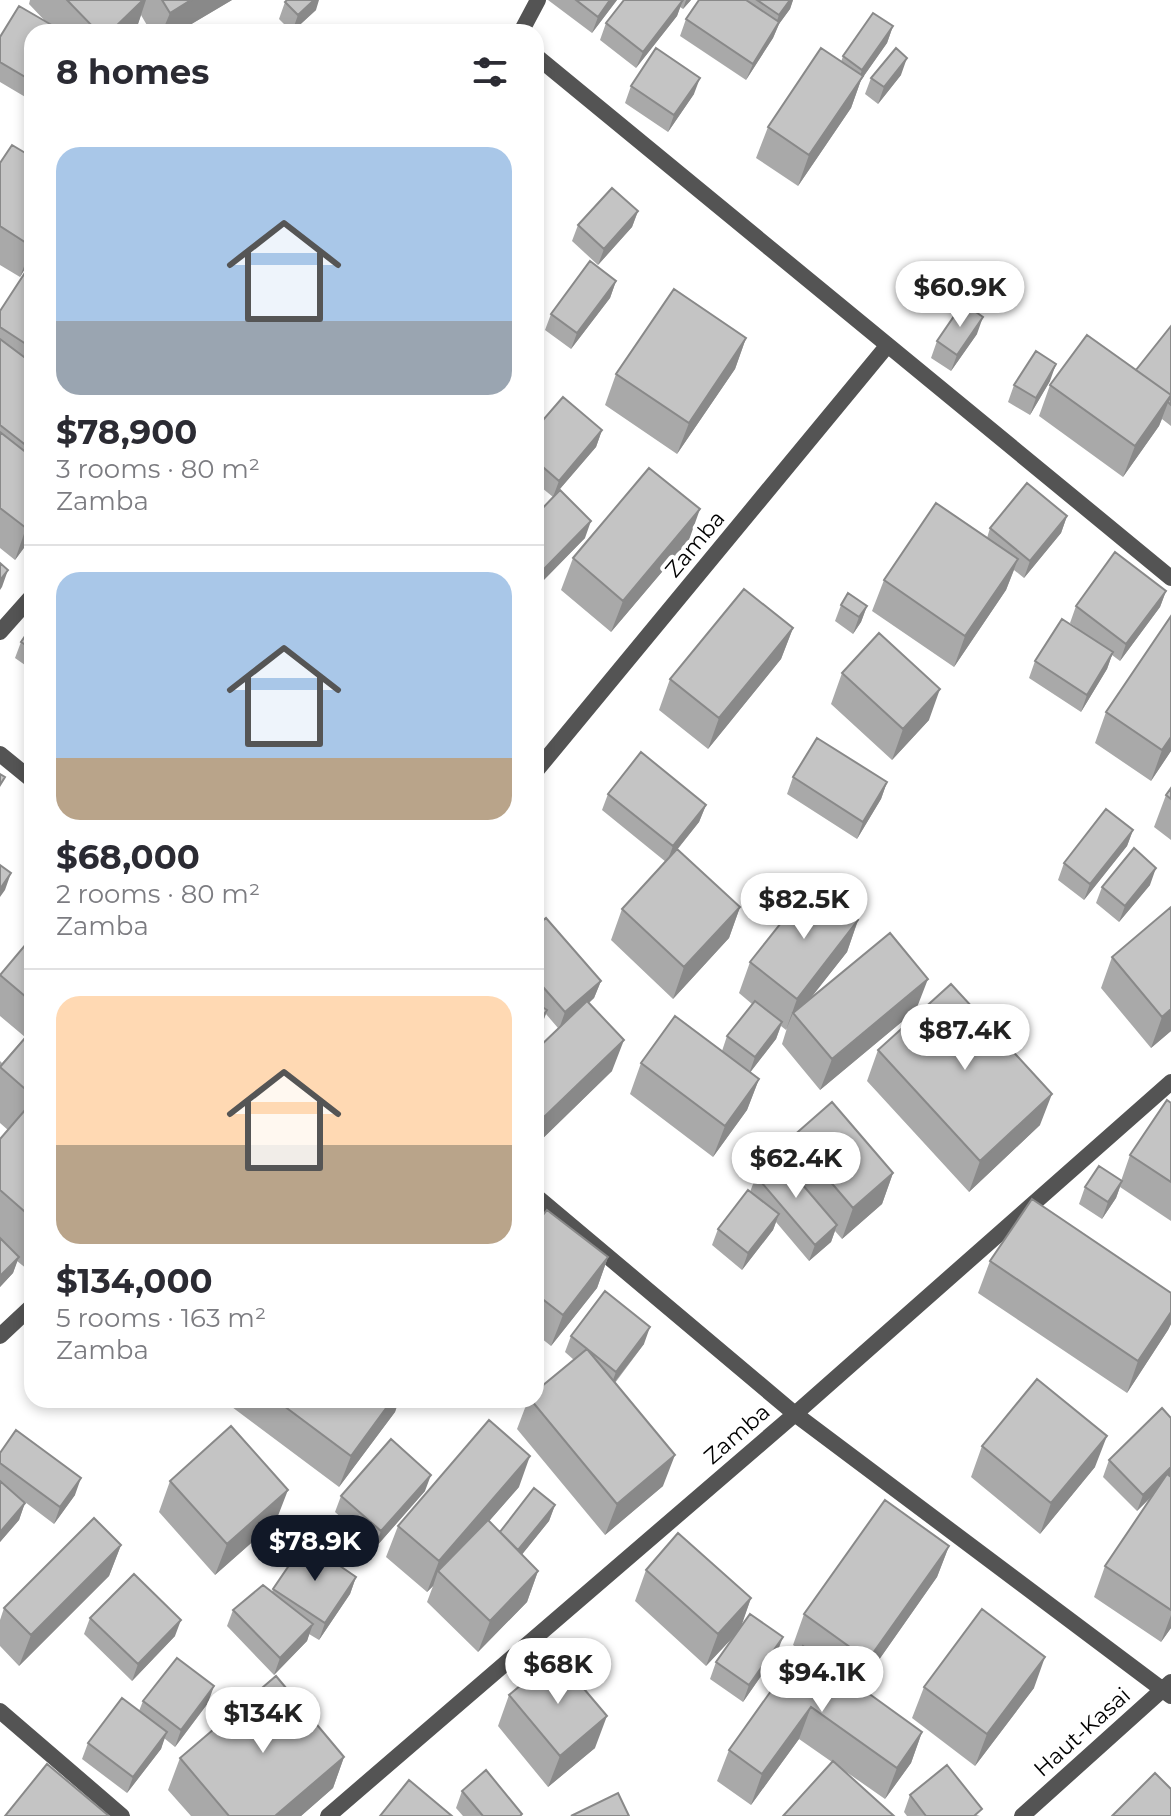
<!DOCTYPE html>
<html lang="en">
<head>
<meta charset="utf-8">
<style>
	body { margin:0; font-family:Montserrat,sans-serif; background:#f7f7f7; color:#2b2b33; height:100vh; display:flex; flex-direction:column; font-size:30px; white-space:nowrap }
	* { box-sizing:border-box; margin:0 }
	p { font-size:26px; color:#7c7c81 }
	.icon { flex:none; width:44px; height:44px; fill:none; stroke:currentColor; stroke-width:2; stroke-linecap:round; stroke-linejoin:round }
	.map { position:relative; flex:1; overflow:hidden }
	.panel { position:absolute; left:24px; top:24px; width:520px; height:1384px; display:flex; flex-direction:column; background:#fff; border-radius:24px; box-shadow:0 4px 12px #0003 }
	.panel>* { flex:none }
	.price { position:absolute; translate:-50% -68px; padding:0 18px; border-radius:28px; background:#fff; color:#222; font-size:26px; line-height:52px; filter:drop-shadow(0 2px 4px #0008) }
	.price::after { content:''; position:absolute; left:50%; top:48px; width:24px; height:18px; margin-left:-12px; background:inherit; clip-path:polygon(0 0,100% 0,50% 100%) }
	.price.selected { background:#111827; color:#fff }
	ul { padding:0; list-style:none }
	li { display:grid; align-content:center; gap:16px; height:424px; padding:0 32px }
	li+li { border-top:2px solid #e1e1e2 }
	li span { display:grid; place-items:center; height:248px; border-radius:24px; color:#555 }
	li>.icon { margin-inline-start:auto }
	span .icon { width:144px; height:144px; fill:#fffc; stroke-width:1 }
	li b { font-size:34px }
	h2 { display:flex; justify-content:space-between; align-items:center; height:96px; padding:0 32px; font-size:34px }
	.map>svg:first-child { display:block }
</style>
</head>
<body>
<div class="map">
<svg width="1171" height="1816" viewBox="0 0 1171 1816">
	<rect width="100%" height="100%" fill="#fff"/>
	<g fill="none" stroke-linecap="round" stroke-linejoin="round">
		<path stroke="#545454" stroke-width="16" d="M 521,32 L 538,0
			M 536,56 L 1171,578
			M 0,632 L 32,596
			M 0,754 L 32,780
			M 536,771 L 887,346
			M 536,1196 L 795,1414 L 1171,1696
			M 0,1336 L 32,1306
			M 0,1711 L 122,1816
			M 328,1816 L 795,1414 L 1171,1082
			M 1022,1816 L 1171,1682"/>
	</g>
	<path fill="#a9a9a9" d="M 30,0 L 232,0 L 178,32 L 151,32 L 141,15 L 137,27 L 131,32 L 32,32 L 32,90 L 27,98 L 0,82 L 0,37 L 46,22 L 29,4 Z
		M 548,0 L 617,0 L 592,33 Z
		M 624,0 L 691,0 L 683,9 L 680,7 L 677,16 L 636,68 L 600,40 L 606,23 Z
		M 699,0 L 793,0 L 790,9 L 779,24 L 773,38 L 746,80 L 680,36 L 686,19 Z
		M 285,2 L 316,10 L 292,32 L 279,19 Z
		M 893,26 L 887,43 L 861,80 L 851,108 L 798,186 L 756,158 L 768,127 L 841,62 L 843,56 Z
		M 901,75 L 878,104 L 865,94 L 871,78 Z
		M 631,86 L 694,94 L 668,132 L 625,103 Z
		M 32,157 L 32,257 L 20,277 L 0,265 L 0,163 Z
		M 638,211 L 632,227 L 598,265 L 572,241 L 578,225 Z
		M 32,266 L 32,537 L 15,560 L 0,548 L 0,311 Z
		M 616,281 L 610,298 L 571,349 L 545,330 L 551,314 Z
		M 1171,326 L 1171,426 L 1162,419 L 1159,426 L 1123,477 L 1039,416 L 1050,385 L 1136,370 Z
		M 977,334 L 951,371 L 931,358 L 937,341 Z
		M 746,338 L 735,369 L 677,454 L 605,405 L 616,374 Z
		M 1050,381 L 1030,415 L 1008,402 L 1014,385 Z
		M 536,428 L 602,430 L 596,447 L 553,497 L 536,483 Z
		M 536,515 L 585,538 L 536,588 Z
		M 1067,516 L 1061,533 L 1024,578 L 1014,570 L 1006,590 L 954,667 L 872,611 L 884,580 L 987,538 L 990,528 Z
		M 689,540 L 611,632 L 561,590 L 573,558 Z
		M 1166,591 L 1160,607 L 1120,661 L 1112,655 L 1107,669 L 1081,712 L 1029,678 L 1035,661 L 1077,628 L 1070,623 L 1076,606 Z
		M 841,605 L 867,606 L 861,622 L 853,634 L 835,621 Z
		M 1171,616 L 1171,751 L 1151,781 L 1095,743 L 1106,712 Z
		M 32,626 L 32,670 L 15,658 L 21,642 Z
		M 793,628 L 781,659 L 708,749 L 659,710 L 670,679 Z
		M 842,673 L 929,720 L 892,760 L 831,704 Z
		M 793,777 L 887,782 L 881,799 L 857,839 L 787,794 Z
		M 1171,788 L 1171,840 L 1154,827 L 1166,795 Z
		M 608,794 L 706,805 L 699,822 L 677,850 L 740,907 L 729,938 L 673,999 L 611,940 L 622,909 L 666,862 L 602,810 Z
		M 1133,830 L 1127,846 L 1084,900 L 1058,880 L 1064,863 Z
		M 1150,885 L 1119,922 L 1096,903 L 1102,887 Z
		M 1171,907 L 1171,1031 L 1151,1048 L 1101,988 L 1112,957 Z
		M 858,920 L 847,952 L 810,998 L 916,1010 L 820,1090 L 782,1044 L 787,1028 L 786,1030 L 781,1026 L 776,1039 L 750,1072 L 759,1079 L 747,1110 L 713,1157 L 630,1094 L 641,1063 L 722,1051 L 727,1036 L 752,1004 L 739,993 L 750,962 Z
		M 536,926 L 601,981 L 594,998 L 589,1003 L 612,1071 L 536,1145 L 536,1050 L 558,1028 L 546,1014 L 541,1027 L 536,1034 Z
		M 32,937 L 32,1273 L 17,1261 L 13,1273 L 0,1287 L 0,1139 L 8,1130 L 0,1123 L 0,1061 L 2,1063 L 25,1037 L 0,1016 L 0,975 Z
		M 878,1050 L 1040,1125 L 969,1192 L 867,1081 Z
		M 1171,1103 L 1171,1221 L 1120,1187 L 1116,1198 L 1102,1219 L 1079,1204 L 1085,1187 L 1121,1181 L 1130,1155 Z
		M 792,1137 L 893,1173 L 882,1204 L 842,1239 L 835,1231 L 831,1242 L 809,1261 L 776,1222 L 773,1230 L 742,1270 L 712,1245 L 718,1229 L 750,1192 L 756,1176 L 783,1161 Z
		M 536,1224 L 608,1257 L 597,1288 L 551,1346 L 536,1334 Z
		M 990,1261 L 1171,1293 L 1171,1324 L 1168,1330 L 1127,1393 L 978,1293 Z
		M 571,1336 L 644,1344 L 615,1383 L 663,1486 L 605,1535 L 517,1429 L 528,1400 L 536,1400 L 574,1360 L 565,1352 Z
		M 229,1400 L 399,1400 L 395,1412 L 339,1487 L 228,1404 Z
		M 1171,1418 L 1171,1628 L 1161,1642 L 1094,1597 L 1105,1566 L 1153,1495 L 1137,1511 L 1103,1477 L 1109,1460 Z
		M 982,1446 L 1095,1467 L 1040,1534 L 971,1477 Z
		M 0,1453 L 75,1495 L 54,1524 L 25,1502 L 19,1520 L 0,1542 Z
		M 170,1481 L 276,1521 L 215,1575 L 159,1512 Z
		M 519,1487 L 489,1521 L 500,1532 L 555,1505 L 549,1521 L 522,1554 L 538,1571 L 527,1602 L 478,1652 L 427,1602 L 433,1586 L 427,1592 L 386,1557 L 398,1526 Z
		M 425,1491 L 375,1548 L 335,1512 L 341,1496 Z
		M 121,1545 L 109,1576 L 19,1666 L 0,1646 L 0,1620 L 4,1608 Z
		M 949,1546 L 937,1577 L 860,1687 L 922,1732 L 911,1763 L 885,1799 L 799,1739 L 751,1805 L 717,1781 L 729,1750 L 800,1650 L 793,1645 L 804,1614 Z
		M 646,1570 L 751,1598 L 740,1628 L 777,1653 L 743,1702 L 710,1679 L 716,1662 L 737,1632 L 706,1666 L 635,1601 Z
		M 356,1577 L 350,1594 L 319,1640 L 309,1634 L 307,1641 L 274,1675 L 227,1626 L 233,1610 L 272,1592 L 273,1589 Z
		M 90,1618 L 175,1636 L 132,1681 L 84,1634 Z
		M 924,1687 L 1034,1688 L 975,1766 L 912,1718 Z
		M 509,1695 L 595,1748 L 548,1787 L 498,1726 Z
		M 143,1701 L 208,1703 L 175,1747 L 164,1738 L 161,1749 L 127,1793 L 82,1759 L 88,1743 L 139,1711 Z
		M 344,1757 L 333,1788 L 301,1816 L 191,1816 L 168,1790 L 180,1758 Z
		M 462,1791 L 522,1816 L 463,1816 L 456,1808 Z
		M 910,1795 L 980,1816 L 907,1816 L 904,1812 Z"/>
	<path fill="#898989" d="M 143,0 L 146,0 L 137,27 L 131,32 L 110,32 Z
		M 191,0 L 232,0 L 178,32 L 162,32 L 170,13 Z
		M 314,0 L 319,0 L 316,10 L 292,32 L 298,15 Z
		M 610,0 L 617,0 L 592,33 L 598,17 Z
		M 683,0 L 677,16 L 636,68 L 643,52 Z
		M 686,0 L 691,0 L 683,9 Z
		M 790,0 L 793,0 L 790,9 L 779,24 L 773,38 L 746,80 L 753,64 L 773,32 L 779,15 Z
		M 893,26 L 887,43 L 861,80 L 851,108 L 798,186 L 809,155 L 857,84 L 862,70 Z
		M 907,58 L 901,75 L 878,104 L 884,87 Z
		M 700,78 L 694,94 L 668,132 L 674,115 Z
		M 638,211 L 632,227 L 598,265 L 604,249 Z
		M 32,245 L 32,257 L 20,277 Z
		M 616,281 L 610,298 L 571,349 L 577,333 Z
		M 983,317 L 977,334 L 951,371 L 957,355 Z
		M 746,338 L 735,369 L 677,454 L 689,423 Z
		M 542,353 L 536,371 L 536,361 Z
		M 1056,364 L 1050,381 L 1030,415 L 1036,398 Z
		M 1171,395 L 1159,426 L 1123,477 L 1135,446 Z
		M 602,430 L 596,447 L 553,497 L 559,481 Z
		M 700,509 L 689,540 L 611,632 L 623,601 Z
		M 1067,516 L 1061,533 L 1024,578 L 1030,561 Z
		M 32,521 L 32,537 L 15,560 L 26,528 Z
		M 591,521 L 585,538 L 536,588 L 542,571 Z
		M 1018,559 L 1006,590 L 954,667 L 965,636 Z
		M 8,570 L 2,587 L 0,590 L 0,580 Z
		M 1166,591 L 1160,607 L 1120,661 L 1126,644 Z
		M 867,606 L 861,622 L 853,634 L 859,617 Z
		M 793,628 L 781,659 L 708,749 L 719,718 Z
		M 1113,652 L 1107,669 L 1081,712 L 1087,695 Z
		M 940,689 L 929,720 L 892,760 L 903,729 Z
		M 1171,737 L 1171,751 L 1151,781 L 1162,750 Z
		M 887,782 L 881,799 L 857,839 L 863,822 Z
		M 706,805 L 699,822 L 667,862 L 673,846 Z
		M 1133,830 L 1127,846 L 1084,900 L 1090,884 Z
		M 1156,868 L 1150,885 L 1119,922 L 1125,906 Z
		M 11,873 L 5,890 L 0,897 L 0,889 Z
		M 740,907 L 729,938 L 673,999 L 684,967 Z
		M 858,920 L 847,952 L 796,1017 L 793,1013 L 786,1030 L 797,999 Z
		M 928,979 L 916,1010 L 820,1090 L 832,1059 Z
		M 601,981 L 594,998 L 559,1029 L 565,1012 Z
		M 1171,1009 L 1171,1031 L 1151,1048 L 1162,1017 Z
		M 547,1010 L 541,1027 L 536,1034 L 536,1026 Z
		M 782,1022 L 776,1039 L 749,1074 L 755,1057 Z
		M 624,1040 L 612,1071 L 536,1145 L 536,1138 L 544,1117 Z
		M 759,1079 L 747,1110 L 713,1157 L 725,1126 Z
		M 1052,1094 L 1040,1125 L 969,1192 L 980,1161 Z
		M 893,1173 L 882,1204 L 842,1239 L 853,1208 Z
		M 1122,1181 L 1116,1198 L 1102,1219 L 1108,1202 Z
		M 779,1214 L 773,1230 L 742,1270 L 748,1253 Z
		M 837,1225 L 831,1242 L 809,1261 L 815,1245 Z
		M 19,1257 L 13,1273 L 0,1287 L 0,1276 Z
		M 608,1257 L 597,1288 L 551,1346 L 563,1315 Z
		M 1171,1312 L 1171,1324 L 1168,1330 L 1127,1393 L 1138,1361 Z
		M 650,1327 L 644,1344 L 610,1388 L 616,1372 Z
		M 392,1400 L 399,1400 L 395,1412 L 339,1487 L 351,1456 Z
		M 1107,1436 L 1095,1467 L 1040,1534 L 1051,1503 Z
		M 675,1455 L 663,1486 L 605,1535 L 617,1504 Z
		M 530,1456 L 519,1487 L 442,1575 L 438,1571 L 433,1586 L 427,1592 L 439,1561 Z
		M 1171,1467 L 1171,1477 L 1137,1511 L 1143,1495 Z
		M 431,1475 L 425,1491 L 375,1548 L 381,1531 Z
		M 81,1478 L 75,1495 L 54,1524 L 60,1507 Z
		M 288,1490 L 276,1521 L 215,1575 L 227,1544 Z
		M 25,1503 L 19,1520 L 0,1542 L 0,1532 Z
		M 555,1505 L 549,1521 L 508,1572 L 514,1555 Z
		M 121,1545 L 109,1576 L 19,1666 L 31,1635 Z
		M 949,1546 L 937,1577 L 857,1691 L 868,1660 Z
		M 538,1571 L 527,1602 L 478,1652 L 490,1621 Z
		M 356,1577 L 350,1594 L 319,1640 L 325,1623 Z
		M 751,1598 L 740,1630 L 706,1666 L 718,1634 Z
		M 1171,1615 L 1171,1628 L 1161,1642 Z
		M 181,1620 L 175,1636 L 132,1681 L 138,1664 Z
		M 313,1624 L 307,1641 L 274,1675 L 280,1658 Z
		M 783,1637 L 777,1653 L 743,1702 L 749,1685 Z
		M 1045,1657 L 1034,1688 L 975,1766 L 987,1734 Z
		M 214,1686 L 208,1703 L 175,1747 L 181,1730 Z
		M 811,1707 L 799,1739 L 751,1805 L 762,1774 Z
		M 607,1716 L 595,1748 L 548,1787 L 560,1756 Z
		M 167,1732 L 161,1749 L 127,1793 L 133,1777 Z
		M 922,1732 L 911,1763 L 885,1799 L 897,1768 Z
		M 344,1757 L 333,1788 L 301,1816 L 275,1816 Z"/>
	<path fill="#c4c4c4" stroke="#898989" stroke-width="2" d="M 67,0 L 143,0 L 110,32 L 98,32 Z
		M 162,0 L 191,0 L 170,13 Z
		M 287,0 L 314,0 L 298,15 L 285,2 Z
		M 576,0 L 610,0 L 598,17 Z
		M 624,0 L 683,0 L 643,52 L 606,23 Z
		M 699,0 L 746,0 L 779,22 L 753,64 L 686,19 Z
		M 757,0 L 790,0 L 779,15 Z
		M 19,6 L 62,31 L 32,32 L 32,81 L 0,62 L 0,37 Z
		M 873,13 L 893,26 L 862,70 L 843,56 Z
		M 656,48 L 700,78 L 674,115 L 631,86 Z
		M 821,48 L 863,76 L 809,155 L 768,127 Z
		M 896,48 L 907,58 L 884,87 L 871,78 Z
		M 12,145 L 32,157 L 31,246 L 0,226 L 0,163 Z
		M 612,188 L 638,211 L 604,249 L 578,225 Z
		M 590,261 L 616,281 L 577,333 L 551,314 Z
		M 30,265 L 32,266 L 32,348 L 0,327 L 0,311 Z
		M 674,289 L 746,338 L 689,423 L 616,374 Z
		M 963,303 L 983,317 L 957,355 L 937,341 Z
		M 1171,326 L 1171,405 L 1168,402 L 1171,395 L 1136,370 Z
		M 1087,335 L 1171,395 L 1135,446 L 1050,385 Z
		M 0,339 L 32,363 L 32,450 L 0,425 Z
		M 536,348 L 542,353 L 536,361 Z
		M 1036,351 L 1056,364 L 1036,398 L 1014,385 Z
		M 563,397 L 602,430 L 559,481 L 536,461 L 536,428 Z
		M 0,432 L 32,457 L 32,521 L 26,528 L 0,508 Z
		M 649,468 L 700,509 L 623,601 L 573,558 Z
		M 1027,483 L 1067,516 L 1030,561 L 990,528 Z
		M 560,490 L 591,521 L 542,571 L 536,565 L 536,515 Z
		M 936,503 L 1018,559 L 965,636 L 884,580 Z
		M 1115,552 L 1166,591 L 1126,644 L 1076,606 Z
		M 0,563 L 8,570 L 0,580 Z
		M 744,589 L 793,628 L 719,718 L 670,679 Z
		M 848,593 L 867,606 L 859,617 L 841,605 Z
		M 1171,616 L 1171,737 L 1162,750 L 1106,712 Z
		M 1062,619 L 1113,652 L 1087,695 L 1035,661 Z
		M 32,626 L 32,649 L 21,642 Z
		M 879,633 L 940,689 L 903,729 L 842,673 Z
		M 817,738 L 887,782 L 863,822 L 793,777 Z
		M 641,752 L 706,805 L 673,846 L 608,794 Z
		M 0,774 L 5,777 L 0,785 Z
		M 1171,788 L 1171,799 L 1166,795 Z
		M 1106,809 L 1133,830 L 1090,884 L 1064,863 Z
		M 1134,848 L 1156,868 L 1125,906 L 1102,887 Z
		M 677,849 L 740,907 L 684,967 L 622,909 Z
		M 0,865 L 11,873 L 0,889 Z
		M 812,884 L 858,920 L 797,999 L 750,962 Z
		M 1171,907 L 1171,1009 L 1162,1017 L 1112,957 Z
		M 546,918 L 601,981 L 565,1012 L 536,979 L 536,926 Z
		M 890,933 L 928,979 L 832,1059 L 793,1013 Z
		M 32,937 L 32,1002 L 0,975 Z
		M 951,984 L 1052,1094 L 980,1161 L 878,1050 Z
		M 587,1001 L 624,1040 L 544,1117 L 536,1109 L 536,1050 Z
		M 755,1001 L 782,1022 L 755,1057 L 727,1036 Z
		M 536,1003 L 547,1010 L 536,1026 Z
		M 675,1016 L 759,1079 L 725,1126 L 641,1063 Z
		M 32,1030 L 32,1095 L 0,1067 Z
		M 1167,1100 L 1171,1103 L 1171,1182 L 1130,1155 Z
		M 32,1102 L 32,1218 L 0,1190 L 0,1139 Z
		M 832,1102 L 893,1173 L 853,1208 L 792,1137 Z
		M 778,1156 L 837,1225 L 815,1245 L 756,1176 Z
		M 1099,1166 L 1122,1181 L 1108,1202 L 1085,1187 Z
		M 748,1190 L 779,1214 L 748,1253 L 718,1229 Z
		M 1032,1199 L 1171,1293 L 1171,1312 L 1138,1361 L 990,1261 Z
		M 547,1210 L 608,1257 L 563,1315 L 536,1294 L 536,1224 Z
		M 0,1238 L 19,1257 L 0,1276 Z
		M 605,1291 L 650,1327 L 616,1372 L 571,1336 Z
		M 587,1349 L 675,1455 L 617,1504 L 531,1400 L 536,1400 L 536,1391 Z
		M 1037,1379 L 1107,1436 L 1051,1503 L 982,1446 Z
		M 276,1400 L 392,1400 L 351,1456 Z
		M 1162,1408 L 1171,1418 L 1171,1467 L 1143,1495 L 1109,1460 Z
		M 489,1420 L 530,1456 L 439,1561 L 398,1526 Z
		M 231,1426 L 288,1490 L 227,1544 L 170,1481 Z
		M 16,1430 L 81,1478 L 60,1507 L 0,1463 L 0,1453 Z
		M 391,1439 L 431,1475 L 381,1531 L 341,1496 Z
		M 1167,1474 L 1171,1477 L 1171,1610 L 1105,1566 Z
		M 0,1481 L 25,1503 L 0,1532 Z
		M 534,1488 L 555,1505 L 518,1550 L 500,1532 Z
		M 885,1500 L 949,1546 L 868,1660 L 804,1614 Z
		M 94,1518 L 121,1545 L 31,1635 L 4,1608 Z
		M 488,1520 L 538,1571 L 490,1621 L 438,1571 Z
		M 678,1533 L 751,1598 L 718,1634 L 646,1570 Z
		M 305,1542 L 356,1577 L 325,1623 L 273,1589 Z
		M 134,1574 L 181,1620 L 138,1664 L 90,1618 Z
		M 263,1585 L 313,1624 L 280,1658 L 233,1610 Z
		M 982,1609 L 1045,1657 L 987,1734 L 924,1687 Z
		M 750,1614 L 783,1637 L 749,1685 L 716,1662 Z
		M 803,1646 L 922,1732 L 897,1768 L 811,1707 L 762,1774 L 729,1750 Z
		M 556,1656 L 607,1716 L 560,1756 L 509,1695 Z
		M 177,1658 L 214,1686 L 181,1730 L 143,1701 Z
		M 276,1676 L 344,1757 L 275,1816 L 229,1816 L 180,1758 Z
		M 122,1698 L 167,1732 L 133,1777 L 88,1743 Z
		M 833,1761 L 894,1816 L 783,1816 Z
		M 47,1764 L 109,1816 L 5,1816 Z
		M 947,1765 L 982,1809 L 974,1816 L 926,1816 L 910,1795 Z
		M 486,1770 L 522,1814 L 520,1816 L 483,1816 L 462,1791 Z
		M 1155,1773 L 1171,1789 L 1171,1816 L 1112,1816 Z
		M 409,1780 L 452,1816 L 380,1816 Z
		M 618,1793 L 629,1816 L 571,1816 Z"/>
	<g text-anchor="middle" dominant-baseline="central" stroke-width="8" stroke-linejoin="round" paint-order="stroke">
		<g font-size="22" fill="#000" stroke="#fff">
			<text transform="translate(695 544) rotate(-50)">Zamba</text>
			<text transform="translate(737 1434) rotate(-41)">Zamba</text>
			<text transform="translate(1082 1732) rotate(-42)">Haut-Kasai</text>
		</g>
	</g>
</svg>
<b class="price" style="left:960px;top:329px">$60.9K</b>
<b class="price" style="left:804px;top:941px">$82.5K</b>
<b class="price" style="left:965px;top:1072px">$87.4K</b>
<b class="price" style="left:796px;top:1200px">$62.4K</b>
<b class="price selected" style="left:315px;top:1583px">$78.9K</b>
<b class="price" style="left:558px;top:1706px">$68K</b>
<b class="price" style="left:822px;top:1714px">$94.1K</b>
<b class="price" style="left:263px;top:1755px">$134K</b>
<section class="panel">
<h2>8 homes<svg class="icon" aria-label="filters" viewBox="0 0 24 24"><path d="M4 7h16M4 17h16"/><circle cx="9" cy="7" r="2"/><circle cx="15" cy="17" r="2"/></svg></h2>
<ul>
<li><span style="background:linear-gradient(#a9c7e8 70%,#9aa5b1 0)"><svg class="icon" aria-label="home" viewBox="0 0 24 24"><path d="M3 11l9-7 9 7M6 9v11h12V9"/></svg></span><div><b>$78,900</b><p>3 rooms · 80 m²</p><p>Zamba</p></div></li>
<li><span style="background:linear-gradient(#a9c7e8 75%,#b9a48a 0)"><svg class="icon" aria-label="home" viewBox="0 0 24 24"><path d="M3 11l9-7 9 7M6 9v11h12V9"/></svg></span><div><b>$68,000</b><p>2 rooms · 80 m²</p><p>Zamba</p></div></li>
<li><span style="background:linear-gradient(#ffd9b3 60%,#b9a48a 0)"><svg class="icon" aria-label="home" viewBox="0 0 24 24"><path d="M3 11l9-7 9 7M6 9v11h12V9"/></svg></span><div><b>$134,000</b><p>5 rooms · 163 m²</p><p>Zamba</p></div></li>
</ul>
</section>
</div>
</body>
</html>
